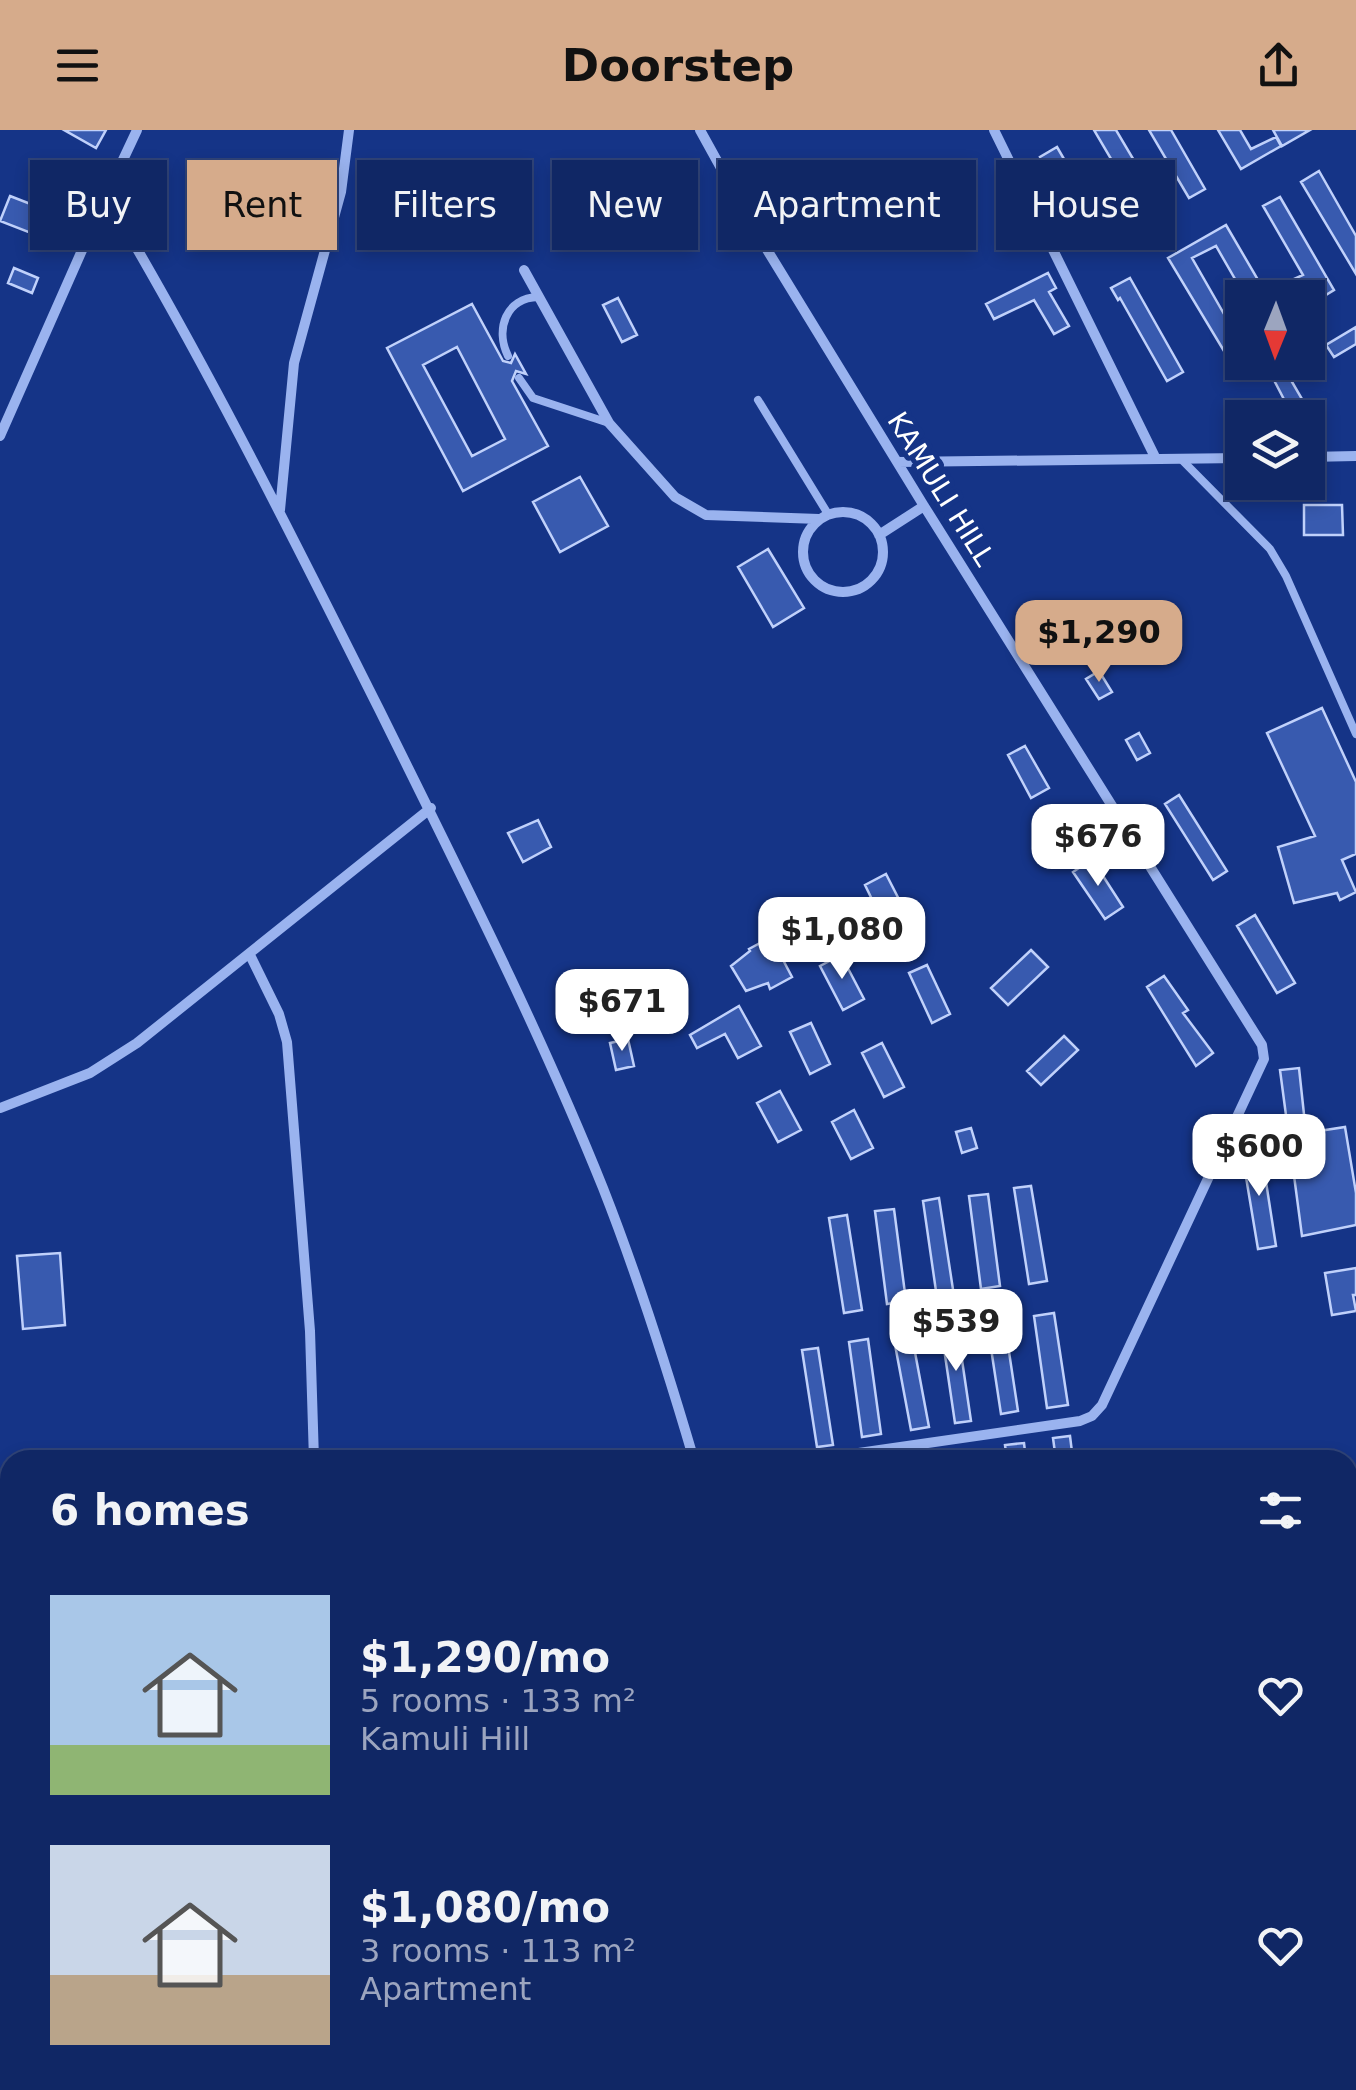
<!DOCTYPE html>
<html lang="en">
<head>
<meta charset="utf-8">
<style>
	body { margin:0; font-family:"DejaVu Sans",sans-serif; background:#1e336e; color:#f1f3f6; height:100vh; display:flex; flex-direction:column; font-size:38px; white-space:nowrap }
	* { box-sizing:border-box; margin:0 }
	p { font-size:32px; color:#9ca5bf }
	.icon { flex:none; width:55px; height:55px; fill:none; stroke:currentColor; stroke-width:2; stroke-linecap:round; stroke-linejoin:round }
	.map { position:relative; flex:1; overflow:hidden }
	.drawer { position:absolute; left:0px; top:1320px; width:1358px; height:640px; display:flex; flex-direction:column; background:#102765; border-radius:30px 30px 0 0; box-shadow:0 5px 15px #0003,0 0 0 2px #304479 }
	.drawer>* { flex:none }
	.top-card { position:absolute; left:30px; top:30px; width:1298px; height:90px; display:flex; gap:20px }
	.needle { width:65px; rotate:181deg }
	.buttons { position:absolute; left:1225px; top:150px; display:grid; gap:20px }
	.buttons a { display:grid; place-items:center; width:100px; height:100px; border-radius:0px; background:#102765; box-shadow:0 5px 15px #0003,0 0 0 2px #304479; font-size:50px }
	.price { position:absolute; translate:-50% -85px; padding:0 22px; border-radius:20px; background:#fff; color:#222; font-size:32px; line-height:65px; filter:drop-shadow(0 2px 5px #0008) }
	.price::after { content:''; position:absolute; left:50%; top:60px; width:30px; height:22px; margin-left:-15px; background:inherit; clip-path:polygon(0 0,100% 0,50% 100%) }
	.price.on { background:#d6ab8b; color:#111 }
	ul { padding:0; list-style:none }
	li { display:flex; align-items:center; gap:30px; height:250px; padding:0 50px }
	li span { display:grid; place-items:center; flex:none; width:280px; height:200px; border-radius:0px; color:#555 }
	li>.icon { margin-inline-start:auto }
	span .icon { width:120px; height:120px; fill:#fffc; stroke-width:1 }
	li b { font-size:42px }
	h2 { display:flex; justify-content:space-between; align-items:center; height:120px; padding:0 50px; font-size:42px }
	.chip { padding:0 35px; border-radius:0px; background:#102765; box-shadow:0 5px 15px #0003,0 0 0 2px #304479; font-size:35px; line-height:90px }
	.chip.on { background:#d6ab8b; color:#111 }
	header { display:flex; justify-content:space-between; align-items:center; height:130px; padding:0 50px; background:#d6ab8b; color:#111; font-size:45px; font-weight:800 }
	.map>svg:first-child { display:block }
</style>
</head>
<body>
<header><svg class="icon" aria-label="menu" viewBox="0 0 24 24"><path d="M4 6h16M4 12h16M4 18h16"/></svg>Doorstep<svg class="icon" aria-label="share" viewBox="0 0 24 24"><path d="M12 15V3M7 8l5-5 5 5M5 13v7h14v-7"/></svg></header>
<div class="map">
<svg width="1356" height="1960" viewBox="0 0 1356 1960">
	<rect width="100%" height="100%" fill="#153487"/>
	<path fill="#385aaf" stroke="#c0d1fb" stroke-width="2.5" fill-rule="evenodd" d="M 64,0 L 106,0 L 96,18 Z
		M 1094,0 L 1116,0 L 1164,81 L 1147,90 Z
		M 1149,0 L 1171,0 L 1205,59 L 1189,68 Z
		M 1218,0 L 1240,0 L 1251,19 L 1276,7 L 1281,16 L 1241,39 Z
		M 1273,0 L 1310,0 L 1282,16 Z
		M 1057,17 L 1111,110 L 1094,120 L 1040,27 Z
		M 1319,41 L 1356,106 L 1356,144 L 1301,52 Z
		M 10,66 L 46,80 L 36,105 L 0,91 Z
		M 1280,67 L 1334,160 L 1321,168 L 1246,168 L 1216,116 L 1192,128 L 1240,212 L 1224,221 L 1168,128 L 1226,95 L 1265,162 L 1303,145 L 1263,76 Z
		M 14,138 L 38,148 L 32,163 L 8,153 Z
		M 1048,143 L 1056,158 L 1049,162 L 1069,196 L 1054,204 L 1034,170 L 994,189 L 986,174 Z
		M 1130,148 L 1183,242 L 1167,251 L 1120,168 L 1118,170 L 1111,158 Z
		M 618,168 L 637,205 L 622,212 L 603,175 Z
		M 472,174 L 503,231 L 511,233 L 515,224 L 526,244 L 516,241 L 512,251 L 548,316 L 463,361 L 387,218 ZM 457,217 L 505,309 L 472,326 L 423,235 Z
		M 1356,197 L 1356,214 L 1334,227 L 1326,215 Z
		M 1288,245 L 1302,269 L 1288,277 L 1275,252 Z
		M 580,347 L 608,396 L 560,422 L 533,372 Z
		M 1304,375 L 1342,375 L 1343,405 L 1304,405 Z
		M 768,419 L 804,478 L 773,497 L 738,437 Z
		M 1063,488 L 1075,504 L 1063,512 L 1052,496 Z
		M 1099,541 L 1112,562 L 1099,569 L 1086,549 Z
		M 1322,578 L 1356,652 L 1356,724 L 1342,730 L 1356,762 L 1340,770 L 1337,763 L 1294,773 L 1278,717 L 1315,706 L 1267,603 Z
		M 1139,603 L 1150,623 L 1137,630 L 1126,610 Z
		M 1025,616 L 1049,658 L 1031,668 L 1008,625 Z
		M 1179,665 L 1227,741 L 1213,750 L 1165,674 Z
		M 538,690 L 551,717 L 523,732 L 508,703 Z
		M 1092,729 L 1123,777 L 1105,789 L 1073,742 Z
		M 886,744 L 910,791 L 888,802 L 865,755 Z
		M 1255,785 L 1295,853 L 1277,863 L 1237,796 Z
		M 771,807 L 792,847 L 770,859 L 768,853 L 746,861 L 731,836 L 750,821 L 749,819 Z
		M 1031,820 L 1048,837 L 1008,875 L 991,858 Z
		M 841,825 L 864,869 L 843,880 L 820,836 Z
		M 927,835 L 950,884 L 932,893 L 909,843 Z
		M 1164,846 L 1188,880 L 1183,883 L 1213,923 L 1196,936 L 1147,857 Z
		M 739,876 L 761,916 L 738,928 L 725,904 L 697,918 L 690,905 Z
		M 811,893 L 830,934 L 810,944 L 790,902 Z
		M 1064,906 L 1078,920 L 1041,955 L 1027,941 Z
		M 628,909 L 634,936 L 616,940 L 610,913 Z
		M 882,913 L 904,957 L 884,967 L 862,923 Z
		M 1299,938 L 1306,1003 L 1345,997 L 1356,1063 L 1356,1095 L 1302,1106 L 1280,940 Z
		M 780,961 L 801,1000 L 778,1012 L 757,973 Z
		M 854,980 L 873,1018 L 851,1029 L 832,992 Z
		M 971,998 L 977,1018 L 962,1023 L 956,1002 Z
		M 1261,1020 L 1276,1116 L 1258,1119 L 1242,1023 Z
		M 1031,1056 L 1047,1151 L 1029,1154 L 1014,1058 Z
		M 988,1064 L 1000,1156 L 981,1159 L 969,1066 Z
		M 939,1068 L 954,1166 L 937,1168 L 923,1071 Z
		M 894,1079 L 906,1171 L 887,1174 L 875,1081 Z
		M 847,1085 L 862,1180 L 844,1183 L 829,1088 Z
		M 60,1123 L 65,1195 L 23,1199 L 17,1126 Z
		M 1356,1138 L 1356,1165 L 1353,1165 L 1356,1181 L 1332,1185 L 1325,1143 Z
		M 1054,1183 L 1068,1275 L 1047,1278 L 1034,1186 Z
		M 1004,1189 L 1018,1281 L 1001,1284 L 987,1192 Z
		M 957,1196 L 971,1291 L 955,1293 L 941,1198 Z
		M 911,1201 L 929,1297 L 911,1300 L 893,1204 Z
		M 868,1209 L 881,1304 L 862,1307 L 849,1212 Z
		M 818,1218 L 833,1315 L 817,1317 L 802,1220 Z
		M 1070,1306 L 1073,1330 L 1056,1330 L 1053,1308 Z
		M 1024,1313 L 1026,1330 L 1007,1330 L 1005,1315 Z"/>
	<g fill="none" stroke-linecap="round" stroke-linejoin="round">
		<path stroke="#9ab3ef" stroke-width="8" d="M 508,226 C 495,199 506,168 538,167
			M 519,248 L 533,268 L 609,293
			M 758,270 L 828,384
			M 1181,329 L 1270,419 L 1286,446 L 1356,604"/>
		<path stroke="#9ab3ef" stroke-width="10" d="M 137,0 L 106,66 C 206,233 292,406 379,579 C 457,737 537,894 603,1058 C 638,1147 667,1238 694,1330
			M 700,0 L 758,105 L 924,376 L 1262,915 L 1264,929 L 1102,1275 L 1092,1286 L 1080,1291 L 817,1329
			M 994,0 L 1156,329
			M 524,140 L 609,293 L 675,367 L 706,385 L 819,389
			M 0,306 L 106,66
			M 1308,327 L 1356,326
			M 898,332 L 1242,328
			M 280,380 L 294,233 L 341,62 L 349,0
			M803 422a40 40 0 1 1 80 0a40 40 0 1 1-80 0Z
			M 879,405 L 924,376
			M 250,825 L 279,884 L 287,912 L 310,1201 L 314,1330
			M 0,978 L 90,943 L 137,913 L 431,678
			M 1348,1577 L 1356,1572
			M 846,1950 L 847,1960"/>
	</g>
	<g text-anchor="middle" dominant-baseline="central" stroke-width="10" stroke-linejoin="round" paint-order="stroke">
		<g font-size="28" fill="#fff" stroke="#153487">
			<text transform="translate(941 359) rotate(58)">KAMULI HILL</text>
		</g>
	</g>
</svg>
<div class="buttons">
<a><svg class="needle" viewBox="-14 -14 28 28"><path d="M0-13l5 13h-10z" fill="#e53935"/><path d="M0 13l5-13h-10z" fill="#9ca5bf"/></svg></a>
<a><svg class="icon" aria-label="layers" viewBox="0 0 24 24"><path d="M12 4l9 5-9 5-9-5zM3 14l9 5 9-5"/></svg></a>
</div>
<b class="price on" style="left:1099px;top:555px">$1,290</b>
<b class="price" style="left:1098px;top:759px">$676</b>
<b class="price" style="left:842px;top:852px">$1,080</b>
<b class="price" style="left:622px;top:924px">$671</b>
<b class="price" style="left:1259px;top:1069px">$600</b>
<b class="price" style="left:956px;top:1244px">$539</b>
<div class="top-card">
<a class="chip">Buy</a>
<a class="chip on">Rent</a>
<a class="chip">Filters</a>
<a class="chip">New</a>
<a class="chip">Apartment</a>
<a class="chip">House</a>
</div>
<section class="drawer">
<h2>6 homes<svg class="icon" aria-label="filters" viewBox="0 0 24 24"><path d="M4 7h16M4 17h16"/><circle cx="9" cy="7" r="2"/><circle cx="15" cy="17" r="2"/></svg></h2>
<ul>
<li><span style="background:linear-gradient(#a9c7e8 75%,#8fb573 0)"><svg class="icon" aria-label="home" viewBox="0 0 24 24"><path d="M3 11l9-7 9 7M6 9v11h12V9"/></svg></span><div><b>$1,290/mo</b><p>5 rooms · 133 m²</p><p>Kamuli Hill</p></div><svg class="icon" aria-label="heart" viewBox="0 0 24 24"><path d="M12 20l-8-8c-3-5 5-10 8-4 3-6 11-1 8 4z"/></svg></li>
<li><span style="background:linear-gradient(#c9d6e8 65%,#b9a48a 0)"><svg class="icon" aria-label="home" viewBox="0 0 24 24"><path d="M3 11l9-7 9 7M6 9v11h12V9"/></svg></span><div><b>$1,080/mo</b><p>3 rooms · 113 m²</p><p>Apartment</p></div><svg class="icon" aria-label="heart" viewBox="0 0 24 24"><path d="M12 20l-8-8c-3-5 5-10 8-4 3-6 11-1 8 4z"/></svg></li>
</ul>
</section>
</div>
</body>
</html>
